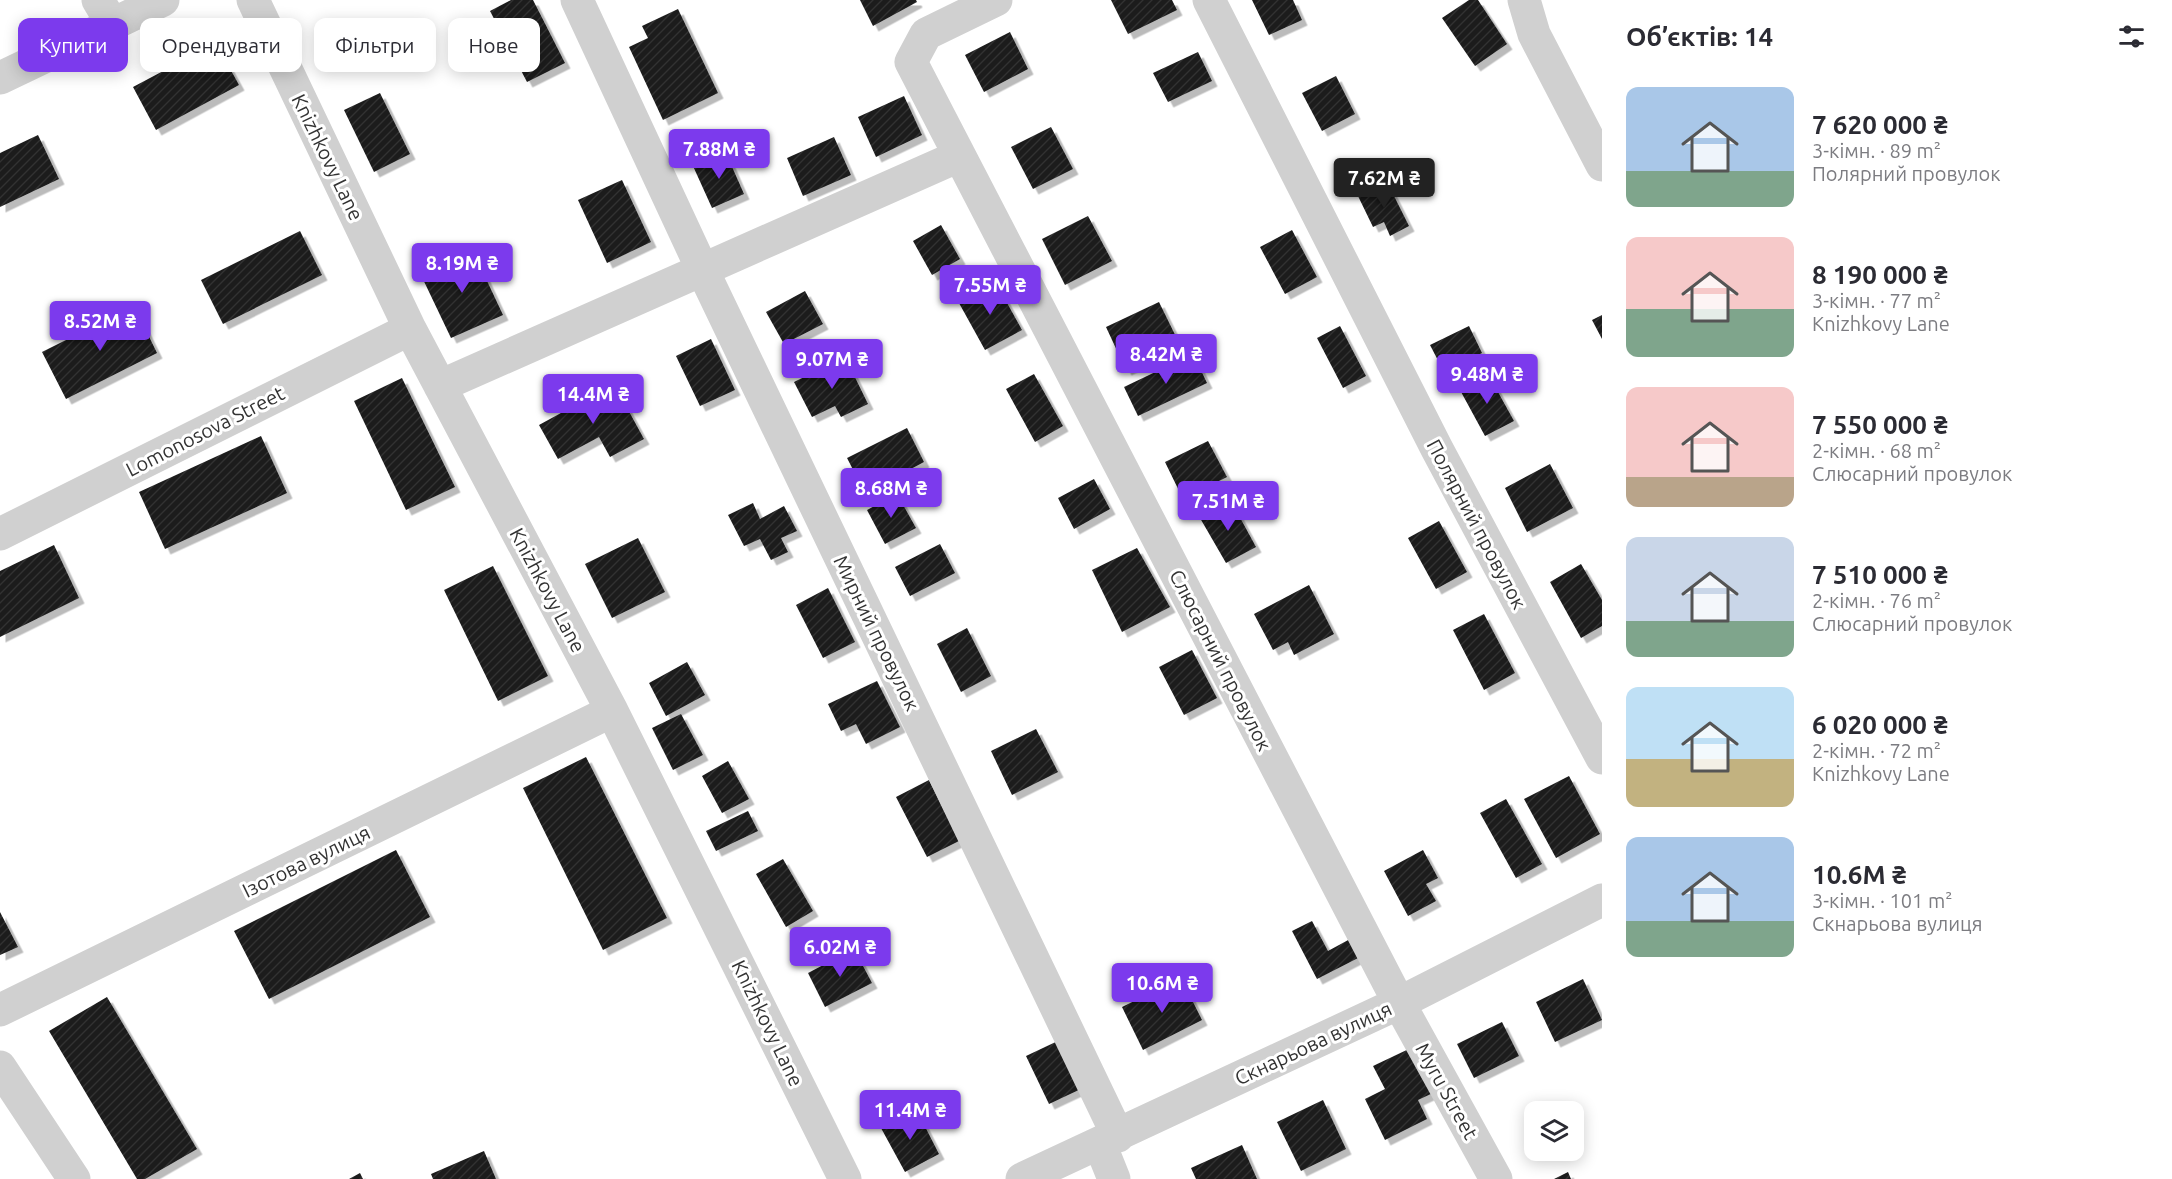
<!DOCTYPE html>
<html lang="uk">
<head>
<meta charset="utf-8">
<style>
	body { margin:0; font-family:Ubuntu,sans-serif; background:#f7f7f7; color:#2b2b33; height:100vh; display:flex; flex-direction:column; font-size:22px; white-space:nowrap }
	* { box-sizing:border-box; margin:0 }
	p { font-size:20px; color:#7c7c81 }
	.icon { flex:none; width:33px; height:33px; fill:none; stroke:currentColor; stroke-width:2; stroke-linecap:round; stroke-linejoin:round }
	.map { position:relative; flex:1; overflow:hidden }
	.panel { display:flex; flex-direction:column; background:#fff; width:570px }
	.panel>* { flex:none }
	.guide { position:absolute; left:18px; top:18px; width:570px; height:54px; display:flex; gap:12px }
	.tools { position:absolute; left:1524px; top:1101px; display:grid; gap:12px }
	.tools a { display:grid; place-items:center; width:60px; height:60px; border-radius:12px; background:#fff; box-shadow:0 3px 15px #0003; font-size:30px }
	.price { position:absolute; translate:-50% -51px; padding:0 14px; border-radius:6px; background:#7c3aed; color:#fff; font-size:20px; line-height:39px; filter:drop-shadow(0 2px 3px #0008) }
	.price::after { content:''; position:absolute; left:50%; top:36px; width:18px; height:14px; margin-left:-9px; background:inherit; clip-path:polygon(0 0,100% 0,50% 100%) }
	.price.current { background:#222; color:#fff }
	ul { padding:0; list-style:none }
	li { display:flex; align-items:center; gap:18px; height:150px; padding:0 24px }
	li span { display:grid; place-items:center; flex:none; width:168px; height:120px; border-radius:12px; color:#555 }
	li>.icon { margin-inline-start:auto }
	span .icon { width:72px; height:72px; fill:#fffc; stroke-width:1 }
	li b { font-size:26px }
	h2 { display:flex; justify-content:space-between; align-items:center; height:72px; padding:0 24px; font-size:26px }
	.tag { padding:0 21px; border-radius:12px; background:#fff; box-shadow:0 3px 15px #0003; font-size:21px; line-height:54px }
	.tag.current { background:#7c3aed; color:#fff }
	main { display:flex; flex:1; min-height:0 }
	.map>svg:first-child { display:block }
</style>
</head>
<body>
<main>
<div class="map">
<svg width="1602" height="1179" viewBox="0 0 1602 1179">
	<defs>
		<pattern id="building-hatch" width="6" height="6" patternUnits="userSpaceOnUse" patternTransform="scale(1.5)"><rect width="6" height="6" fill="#1a1a1a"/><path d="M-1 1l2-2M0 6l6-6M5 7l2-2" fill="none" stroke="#333"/></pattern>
		<filter id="shadow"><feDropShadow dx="5.5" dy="5.5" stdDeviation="0" flood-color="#0004"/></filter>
	</defs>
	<rect width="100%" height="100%" fill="#fff"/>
	<path fill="url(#building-hatch)" filter="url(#shadow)" d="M 511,0 L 533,0 L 565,63 L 527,82 L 490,11 Z
		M 860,0 L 916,0 L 917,2 L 873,26 Z
		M 1111,0 L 1172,0 L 1177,10 L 1128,34 Z
		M 1252,0 L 1293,0 L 1302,20 L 1269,35 Z
		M 1469,0 L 1478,0 L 1507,44 L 1475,66 L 1442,18 Z
		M 678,9 L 718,93 L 663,120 L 629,47 L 648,38 L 642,26 Z
		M 1010,32 L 1028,69 L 984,92 L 965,55 Z
		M 216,43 L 239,85 L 156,130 L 133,87 Z
		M 1198,52 L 1212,81 L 1168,102 L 1153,73 Z
		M 1336,76 L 1355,114 L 1322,131 L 1302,93 Z
		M 380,93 L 410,154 L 374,172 L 344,110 Z
		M 904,96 L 922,135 L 876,157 L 858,117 Z
		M 1051,127 L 1073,169 L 1033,189 L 1011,147 Z
		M 38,135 L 59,179 L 0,207 L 0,153 Z
		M 834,137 L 851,175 L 803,196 L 787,158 Z
		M 725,151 L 744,194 L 712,208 L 693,166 Z
		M 622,180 L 651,242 L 607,263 L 578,200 Z
		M 1387,182 L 1409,226 L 1390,236 L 1384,222 L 1373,227 L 1358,196 Z
		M 1088,216 L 1112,261 L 1065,285 L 1042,239 Z
		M 941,225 L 960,259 L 932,275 L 913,241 Z
		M 1292,230 L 1317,277 L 1285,294 L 1260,247 Z
		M 300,231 L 322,275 L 223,324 L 201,280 Z
		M 472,249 L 503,315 L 451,338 L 420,273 Z
		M 996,283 L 1022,330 L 985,350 L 959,303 Z
		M 805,291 L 823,324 L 784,344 L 766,312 Z
		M 1159,302 L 1180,345 L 1126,370 L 1106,327 Z
		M 134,306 L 157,353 L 66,399 L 42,352 Z
		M 1602,315 L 1602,339 L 1592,320 Z
		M 1340,326 L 1366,376 L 1343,388 L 1317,338 Z
		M 1469,326 L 1482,353 L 1444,372 L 1430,345 Z
		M 711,339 L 735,390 L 700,406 L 676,356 Z
		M 1193,354 L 1207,383 L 1138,416 L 1124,387 Z
		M 845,357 L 868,404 L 841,417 L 835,406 L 812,417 L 794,382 Z
		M 1034,374 L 1063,426 L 1035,442 L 1006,389 Z
		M 1488,374 L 1514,421 L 1485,436 L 1460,390 Z
		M 402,378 L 455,487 L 406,510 L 354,401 Z
		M 614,384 L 644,439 L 610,457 L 599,437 L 558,459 L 539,425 Z
		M 907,428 L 924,462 L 865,493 L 847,458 Z
		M 261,436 L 287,493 L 165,549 L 139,492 Z
		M 1208,441 L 1227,477 L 1183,499 L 1165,462 Z
		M 1550,464 L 1573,508 L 1527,532 L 1505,488 Z
		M 1094,479 L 1110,509 L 1074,529 L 1058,498 Z
		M 897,494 L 916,528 L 885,544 L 867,510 Z
		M 1231,501 L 1256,547 L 1226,563 L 1200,518 Z
		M 753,503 L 760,519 L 784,506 L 797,531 L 781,538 L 788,552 L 771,560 L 760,539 L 744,546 L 728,515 Z
		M 1439,521 L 1467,572 L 1436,589 L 1408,538 Z
		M 638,538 L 665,592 L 612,618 L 585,564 Z
		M 940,544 L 955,573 L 910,596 L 895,567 Z
		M 54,545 L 79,598 L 0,637 L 0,571 Z
		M 1137,548 L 1170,607 L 1122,632 L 1092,570 Z
		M 1581,564 L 1602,600 L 1602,626 L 1581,638 L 1550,582 Z
		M 493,566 L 548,676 L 498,701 L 444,590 Z
		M 1309,585 L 1334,634 L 1294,655 L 1288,642 L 1273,650 L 1254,614 Z
		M 828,588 L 855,642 L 823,658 L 796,605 Z
		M 1484,614 L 1515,673 L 1484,690 L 1453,630 Z
		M 967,628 L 991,676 L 961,692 L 937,644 Z
		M 1192,650 L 1217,698 L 1184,715 L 1159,667 Z
		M 687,662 L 705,695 L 666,716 L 649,683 Z
		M 877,681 L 900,727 L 866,744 L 856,724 L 841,731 L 828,704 Z
		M 681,714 L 703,755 L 673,770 L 652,728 Z
		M 1036,729 L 1058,772 L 1012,795 L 991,751 Z
		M 586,757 L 667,918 L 603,950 L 523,788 Z
		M 728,761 L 749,799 L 722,813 L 702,776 Z
		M 1569,776 L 1600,834 L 1556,858 L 1524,799 Z
		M 929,780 L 959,841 L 927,857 L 896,797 Z
		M 1506,799 L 1542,864 L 1516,878 L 1480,813 Z
		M 748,811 L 758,831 L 716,851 L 706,831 Z
		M 396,850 L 430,917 L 269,999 L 234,931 Z
		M 1423,850 L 1438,878 L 1426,884 L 1436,901 L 1408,916 L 1384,871 Z
		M 783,859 L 813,911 L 786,927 L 756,874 Z
		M 0,912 L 18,947 L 0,955 Z
		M 1312,921 L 1328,951 L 1350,939 L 1360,957 L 1317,979 L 1292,931 Z
		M 854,949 L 872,983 L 825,1007 L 808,973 Z
		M 1181,978 L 1202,1020 L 1143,1050 L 1122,1007 Z
		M 1583,979 L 1602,1020 L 1555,1042 L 1536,1002 Z
		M 107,997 L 197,1149 L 145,1179 L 137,1179 L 49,1031 Z
		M 1502,1022 L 1519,1056 L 1474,1078 L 1457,1044 Z
		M 1062,1039 L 1085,1087 L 1049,1104 L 1026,1056 Z
		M 1413,1047 L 1435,1092 L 1418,1100 L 1427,1119 L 1385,1140 L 1365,1099 L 1385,1089 L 1373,1066 Z
		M 1323,1100 L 1346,1149 L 1301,1171 L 1277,1122 Z
		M 916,1109 L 939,1154 L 905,1172 L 881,1128 Z
		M 1242,1145 L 1257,1179 L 1196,1179 L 1191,1168 Z
		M 484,1151 L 496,1179 L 433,1179 L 431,1174 Z
		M 1568,1172 L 1571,1179 L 1554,1179 Z
		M 360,1173 L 363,1179 L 349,1179 Z"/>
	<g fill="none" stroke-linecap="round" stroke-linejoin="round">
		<path stroke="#d0d0d0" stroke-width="33" d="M 98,0 L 113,25
			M 253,0 L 410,329 L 612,711 L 845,1179
			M 577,0 L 703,271 L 1118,1136
			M 996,0 L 926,34 L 911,62 L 1399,1003 L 1496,1179
			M 1209,0 L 1437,449 L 1602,758
			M 1524,0 L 1534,34 L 1602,165
			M 0,78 L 163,0
			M 440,386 L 959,156
			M 0,534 L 410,329
			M 0,1010 L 612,711
			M 0,1067 L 74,1179
			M 1100,1144 L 1114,1179
			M 1022,1179 L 1399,1003 L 1602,900"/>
	</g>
	<g text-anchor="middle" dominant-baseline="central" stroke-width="6" stroke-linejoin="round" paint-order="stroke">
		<g font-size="20" fill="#333" stroke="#fff">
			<text transform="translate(328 157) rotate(64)">Knizhkovy Lane</text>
			<text transform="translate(205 431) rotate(-27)">Lomonosova Street</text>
			<text transform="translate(1477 524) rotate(62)">Полярний провулок</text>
			<text transform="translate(548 590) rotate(62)">Knizhkovy Lane</text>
			<text transform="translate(877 633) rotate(64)">Мирний провулок</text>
			<text transform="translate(1221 660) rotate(63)">Слюсарний провулок</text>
			<text transform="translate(306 861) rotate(-26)">Ізотова вулиця</text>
			<text transform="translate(768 1023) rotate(64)">Knizhkovy Lane</text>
			<text transform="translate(1313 1043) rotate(-25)">Скнарьова вулиця</text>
			<text transform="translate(1447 1091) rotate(61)">Myru Street</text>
		</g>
	</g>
</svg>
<div class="tools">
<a><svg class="icon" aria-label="layers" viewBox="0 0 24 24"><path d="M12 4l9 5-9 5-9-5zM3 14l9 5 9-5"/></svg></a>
</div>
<b class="price" style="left:719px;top:180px">7.88M ₴</b>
<b class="price current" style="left:1384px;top:209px">7.62M ₴</b>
<b class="price" style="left:462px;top:294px">8.19M ₴</b>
<b class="price" style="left:990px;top:316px">7.55M ₴</b>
<b class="price" style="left:100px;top:352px">8.52M ₴</b>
<b class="price" style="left:1166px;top:385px">8.42M ₴</b>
<b class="price" style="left:832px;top:390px">9.07M ₴</b>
<b class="price" style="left:1487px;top:405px">9.48M ₴</b>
<b class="price" style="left:593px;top:425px">14.4M ₴</b>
<b class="price" style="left:891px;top:519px">8.68M ₴</b>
<b class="price" style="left:1228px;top:532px">7.51M ₴</b>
<b class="price" style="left:840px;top:978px">6.02M ₴</b>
<b class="price" style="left:1162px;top:1014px">10.6M ₴</b>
<b class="price" style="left:910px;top:1141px">11.4M ₴</b>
<div class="guide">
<a class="tag current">Купити</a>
<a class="tag">Орендувати</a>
<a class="tag">Фільтри</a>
<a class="tag">Нове</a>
</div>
</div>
<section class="panel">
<h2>Об’єктів: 14<svg class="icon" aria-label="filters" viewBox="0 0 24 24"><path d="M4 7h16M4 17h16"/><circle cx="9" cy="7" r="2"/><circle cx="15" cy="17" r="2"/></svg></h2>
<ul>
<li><span style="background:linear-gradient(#a9c7e8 70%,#7fa58c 0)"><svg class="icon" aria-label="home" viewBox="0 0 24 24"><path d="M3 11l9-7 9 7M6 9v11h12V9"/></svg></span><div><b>7 620 000 ₴</b><p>3-кімн. · 89 m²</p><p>Полярний провулок</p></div></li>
<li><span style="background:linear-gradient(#f6c9c9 60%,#7fa58c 0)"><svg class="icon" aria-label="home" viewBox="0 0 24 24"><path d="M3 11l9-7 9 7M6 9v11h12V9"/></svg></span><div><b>8 190 000 ₴</b><p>3-кімн. · 77 m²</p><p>Knizhkovy Lane</p></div></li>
<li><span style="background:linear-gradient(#f6c9c9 75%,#b9a48a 0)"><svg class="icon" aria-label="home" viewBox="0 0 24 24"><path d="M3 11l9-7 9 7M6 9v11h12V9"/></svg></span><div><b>7 550 000 ₴</b><p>2-кімн. · 68 m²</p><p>Слюсарний провулок</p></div></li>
<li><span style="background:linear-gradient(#c9d6e8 70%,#7fa58c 0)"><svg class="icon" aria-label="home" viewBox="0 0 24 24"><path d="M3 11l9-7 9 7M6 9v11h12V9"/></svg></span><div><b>7 510 000 ₴</b><p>2-кімн. · 76 m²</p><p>Слюсарний провулок</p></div></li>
<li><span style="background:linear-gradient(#bfe0f5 60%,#c2b280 0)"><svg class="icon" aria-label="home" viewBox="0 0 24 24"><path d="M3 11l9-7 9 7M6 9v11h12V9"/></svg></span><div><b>6 020 000 ₴</b><p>2-кімн. · 72 m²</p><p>Knizhkovy Lane</p></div></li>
<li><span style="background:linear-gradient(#a9c7e8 70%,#7fa58c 0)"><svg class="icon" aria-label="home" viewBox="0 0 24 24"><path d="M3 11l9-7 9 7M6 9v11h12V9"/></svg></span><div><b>10.6M ₴</b><p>3-кімн. · 101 m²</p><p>Скнарьова вулиця</p></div></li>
</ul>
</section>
</main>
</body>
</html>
